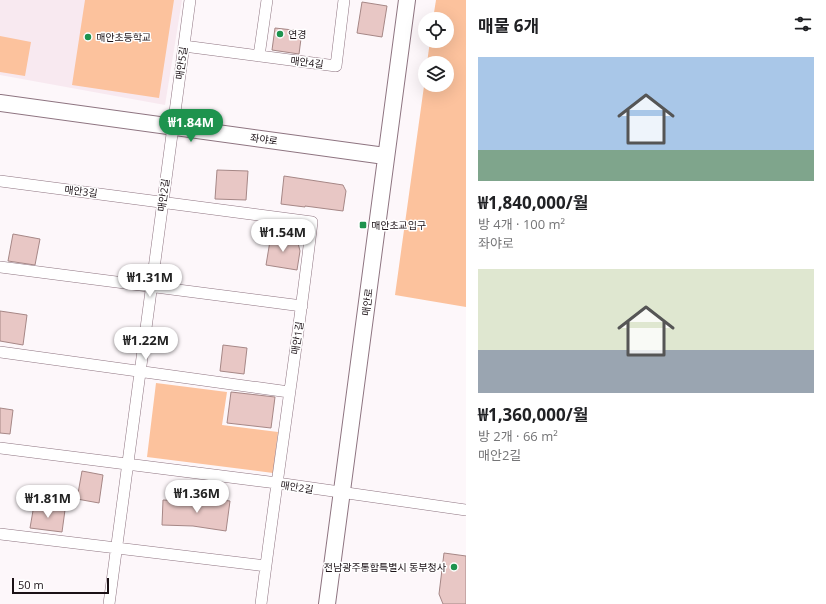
<!DOCTYPE html>
<html lang="ko">
<head>
<meta charset="utf-8">
<style>
	body { margin:0; font-family:"Open Sans","Noto Sans KR",sans-serif; background:#f6f6f6; color:#202124; height:100vh; display:flex; flex-direction:column; font-size:15px; white-space:nowrap }
	* { box-sizing:border-box; margin:0 }
	p { font-size:13px; color:#757577 }
	.icon { flex:none; width:22px; height:22px; fill:none; stroke:currentColor; stroke-width:2; stroke-linecap:round; stroke-linejoin:round }
	.map { position:relative; flex:1; overflow:hidden }
	.drawer { display:flex; flex-direction:column; background:#fff; width:360px }
	.drawer>* { flex:none }
	.buttons { position:absolute; left:418px; top:12px; display:grid; gap:8px }
	.buttons a { display:grid; place-items:center; width:36px; height:36px; border-radius:50%; background:#fff; box-shadow:0 4px 16px #0002; font-size:20px }
	.scale { position:absolute; left:12px; bottom:10px; width:97px; box-sizing:border-box; padding-left:4px; border:2px solid #1b1116; border-top:0; font-size:11px; line-height:14px; white-space:nowrap; color:#1b1116; -webkit-text-stroke:3px #fff; paint-order:stroke }
	.price { position:absolute; translate:-50% -34px; padding:0 9px; border-radius:14px; background:#fff; color:#222; font-size:13px; line-height:26px; filter:drop-shadow(0 1px 2px #0008) }
	.price::after { content:''; position:absolute; left:50%; top:24px; width:12px; height:9px; margin-left:-6px; background:inherit; clip-path:polygon(0 0,100% 0,50% 100%) }
	.price.selected { background:#1e934e; color:#fff }
	ul { padding:0; list-style:none }
	li { display:grid; align-content:center; gap:8px; height:212px; padding:0 12px }
	li span { display:grid; place-items:center; height:124px; border-radius:0px; color:#555 }
	li>.icon { margin-inline-start:auto }
	span .icon { width:72px; height:72px; fill:#fffc; stroke-width:1 }
	li b { font-size:17px }
	h2 { display:flex; justify-content:space-between; align-items:center; height:48px; padding:0 12px; font-size:17px }
	main { display:flex; flex:1; min-height:0 }
	.map>svg:first-child { display:block }
</style>
</head>
<body>
<main>
<div class="map">
<svg width="466" height="604" viewBox="0 0 466 604">
	<rect width="100%" height="100%" fill="#fdf7fa"/>
	<path fill="#f8e9f0" d="M 0,0 L 182,0 L 165,105 L 0,75 Z"/>
	<path fill="#fcc29d" d="M 85,0 L 174,0 L 159,98 L 72,85 Z
		M 436,0 L 466,0 L 466,307 L 395,295 L 425,79 L 425,85 L 447,85 L 447,63 L 427,63 L 430,41 L 447,41 L 447,19 L 433,19 Z
		M 0,36 L 31,42 L 25,76 L 0,72 Z
		M 156,383 L 227,392 L 222,425 L 278,432 L 273,473 L 147,457 Z"/>
	<path fill="#e8c7c5" stroke="#a68786" d="M 362,2 L 387,6 L 382,37 L 357,33 Z
		M 275,28 L 302,31 L 299,54 L 272,50 Z
		M 217,170 L 248,171 L 246,200 L 215,199 Z
		M 284,176 L 343,185 L 346,191 L 343,211 L 305,206 L 305,207 L 281,204 Z
		M 13,234 L 40,239 L 35,265 L 8,261 Z
		M 271,235 L 297,239 L 300,251 L 297,270 L 266,265 Z
		M 0,311 L 27,315 L 23,345 L 0,341 Z
		M 223,345 L 247,348 L 244,374 L 220,371 Z
		M 231,392 L 275,397 L 271,428 L 227,423 Z
		M 0,408 L 13,410 L 10,434 L 0,433 Z
		M 82,471 L 103,475 L 99,503 L 77,499 Z
		M 205,498 L 230,501 L 226,531 L 193,526 L 162,525 L 163,500 L 205,502 Z
		M 34,505 L 65,510 L 62,532 L 30,528 Z
		M 444,553 L 466,556 L 466,604 L 443,604 L 439,594 Z"/>
	<g fill="none" stroke-linecap="round" stroke-linejoin="round">
		<g stroke="#8e7480" stroke-width="12">
			<path id="street" d="M 184,46 L 336,66 L 344,0
				M 259,56 L 267,0
				M 0,181 L 312,222 C 297,350 277,476 261,604
				M 0,267 L 302,306
				M 0,352 L 289,392
				M 0,448 L 277,483 L 466,510
				M 0,534 L 266,566
				M 109,604 L 190,0"/>
		</g>
		<g stroke="#8e7480" stroke-width="18">
			<path id="secondary" d="M 0,103 L 385,156
				M 327,604 L 407,0"/>
		</g>
		<use href="#street" stroke="#fff" stroke-width="11"/>
		<use href="#secondary" stroke="#fff" stroke-width="16"/>
	</g>
	<g fill="#1e934e" stroke="#fff" stroke-width="1.5">
		<circle cx="280" cy="34" r="4"/>
		<circle cx="88" cy="37" r="4"/>
		<rect x="359" y="221" width="8" height="8" rx="2"/>
		<circle cx="454" cy="567" r="4"/>
	</g>
	<g text-anchor="middle" dominant-baseline="central" stroke-width="3" stroke-linejoin="round" paint-order="stroke">
		<g font-size="10" fill="#1b1116" stroke="#fff" text-anchor="start">
			<text x="288" y="34">연경</text>
			<text x="96" y="37">매안초등학교</text>
			<text x="371" y="225">매안초교입구</text>
			<text x="446" y="567" text-anchor="end">전남광주통합특별시 동부청사</text>
		</g>
		<g font-size="10" fill="#1b1116" stroke="#fff">
			<text transform="translate(307 62) rotate(7)">매안4길</text>
			<text transform="translate(181 63) rotate(-82)">매안5길</text>
			<text transform="translate(264 139) rotate(8)">좌야로</text>
			<text transform="translate(81 191) rotate(7)">매안3길</text>
			<text transform="translate(163 195) rotate(-82)">매안2길</text>
			<text transform="translate(367 302) rotate(-83)">매안로</text>
			<text transform="translate(297 338) rotate(-81)">매안1길</text>
			<text transform="translate(297 487) rotate(9)">매안2길</text>
		</g>
	</g>
</svg>
<div class="buttons">
<a><svg class="icon" aria-label="locate" viewBox="0 0 24 24"><circle cx="12" cy="12" r="6"/><path d="M12 2v4M12 18v4M2 12h4M18 12h4"/></svg></a>
<a><svg class="icon" aria-label="layers" viewBox="0 0 24 24"><path d="M12 4l9 5-9 5-9-5zM3 14l9 5 9-5"/></svg></a>
</div>
<div class="scale">50 m</div>
<b class="price selected" style="left:191px;top:143px">₩1.84M</b>
<b class="price" style="left:283px;top:253px">₩1.54M</b>
<b class="price" style="left:150px;top:298px">₩1.31M</b>
<b class="price" style="left:146px;top:361px">₩1.22M</b>
<b class="price" style="left:197px;top:514px">₩1.36M</b>
<b class="price" style="left:48px;top:519px">₩1.81M</b>
</div>
<section class="drawer">
<h2>매물 6개<svg class="icon" aria-label="filters" viewBox="0 0 24 24"><path d="M4 7h16M4 17h16"/><circle cx="9" cy="7" r="2"/><circle cx="15" cy="17" r="2"/></svg></h2>
<ul>
<li><span style="background:linear-gradient(#a9c7e8 75%,#7fa58c 0)"><svg class="icon" aria-label="home" viewBox="0 0 24 24"><path d="M3 11l9-7 9 7M6 9v11h12V9"/></svg></span><div><b>₩1,840,000/월</b><p>방 4개 · 100 m²</p><p>좌야로</p></div></li>
<li><span style="background:linear-gradient(#dfe7d0 65%,#9aa5b1 0)"><svg class="icon" aria-label="home" viewBox="0 0 24 24"><path d="M3 11l9-7 9 7M6 9v11h12V9"/></svg></span><div><b>₩1,360,000/월</b><p>방 2개 · 66 m²</p><p>매안2길</p></div></li>
</ul>
</section>
</main>
</body>
</html>
